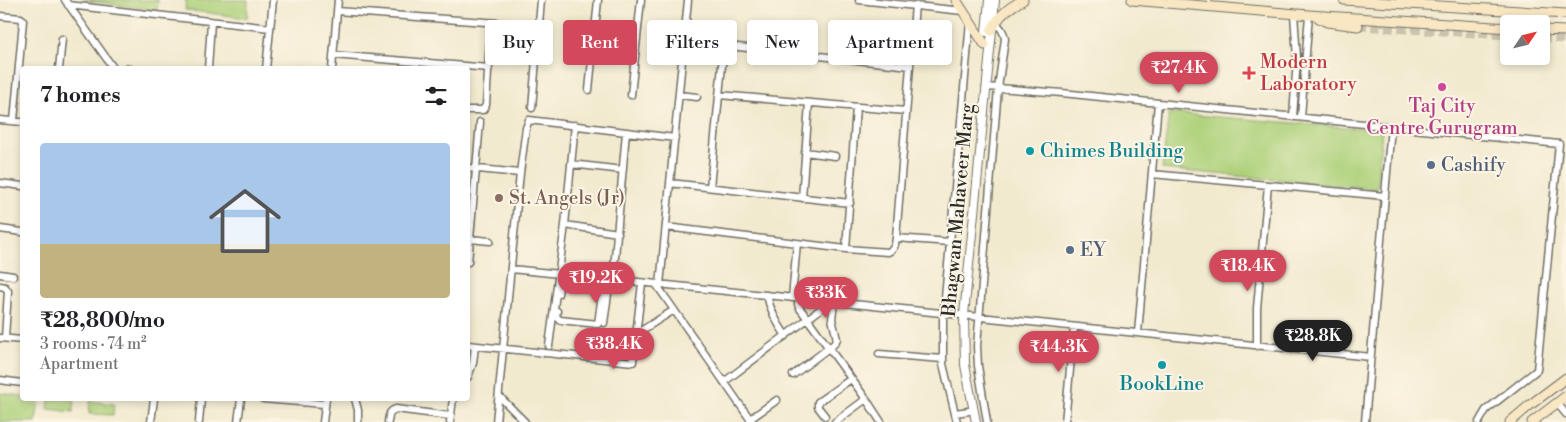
<!DOCTYPE html>
<html lang="en">
<head>
<meta charset="utf-8">
<style>
	body { margin:0; font-family:"Libre Bodoni",serif; background:#f2f2f2; color:#202124; height:100vh; display:flex; flex-direction:column; font-size:19px; white-space:nowrap }
	* { box-sizing:border-box; margin:0 }
	p { font-size:16px; color:#757577 }
	.icon { flex:none; width:28px; height:28px; fill:none; stroke:currentColor; stroke-width:2; stroke-linecap:round; stroke-linejoin:round }
	.map { position:relative; flex:1; overflow:hidden }
	.panel { position:absolute; left:20px; top:66px; width:450px; height:335px; display:flex; flex-direction:column; background:#fff; border-radius:5px; box-shadow:0 2px 8px #0003 }
	.panel>* { flex:none }
	.top-card { position:absolute; left:485px; top:20px; width:475px; height:45px; display:flex; gap:10px }
	.needle { width:32px; rotate:55deg }
	.controls { position:absolute; left:1500px; top:15px; display:grid; gap:10px }
	.controls a { display:grid; place-items:center; width:50px; height:50px; border-radius:5px; background:#fff; box-shadow:0 2px 8px #0003; font-size:25px }
	.price { position:absolute; translate:-50% -42px; padding:0 11px; border-radius:18px; background:#d1495b; color:#fff; font-size:16px; line-height:32px; filter:drop-shadow(0 1px 2px #0008) }
	.price::after { content:''; position:absolute; left:50%; top:30px; width:15px; height:11px; margin-left:-8px; background:inherit; clip-path:polygon(0 0,100% 0,50% 100%) }
	.price.on { background:#222; color:#fff }
	ul { padding:0; list-style:none }
	li { display:grid; align-content:center; gap:10px; height:265px; padding:0 20px }
	li span { display:grid; place-items:center; height:155px; border-radius:5px; color:#555 }
	li>.icon { margin-inline-start:auto }
	span .icon { width:90px; height:90px; fill:#fffc; stroke-width:1 }
	li b { font-size:21px }
	h2 { display:flex; justify-content:space-between; align-items:center; height:60px; padding:0 20px; font-size:21px }
	.chip { padding:0 18px; border-radius:5px; background:#fff; box-shadow:0 2px 8px #0003; font-size:18px; line-height:45px }
	.chip.on { background:#d1495b; color:#fff }
	.map>svg:first-child { display:block }
</style>
</head>
<body>
<div class="map">
<svg width="1566" height="422" viewBox="0 0 1566 422">
	<rect width="100%" height="100%" fill="#fcf5e5"/>
	<filter id="ink" filterUnits="userSpaceOnUse"><feTurbulence type="fractalNoise" baseFrequency=".02" numOctaves="2"/><feDisplacementMap in="SourceGraphic" scale="10" xChannelSelector="R" yChannelSelector="G"/><feConvolveMatrix kernelMatrix="1 2 1 2 8 2 1 2 1" color-interpolation-filters="sRGB"/></filter>
	<filter id="wash" filterUnits="userSpaceOnUse"><feTurbulence type="fractalNoise" baseFrequency=".0096" numOctaves="4" result="noise"/><feDisplacementMap in="SourceGraphic" scale="20" xChannelSelector="R" yChannelSelector="G"/><feGaussianBlur stdDeviation="1.12" result="paint"/><feColorMatrix in="noise" values="0 0 0 0 0 0 0 0 0 0 0 0 0 0 0 0 0 1.4 0 .05"/><feComposite in="paint" operator="in"/></filter>
	<g filter="url(#wash)">
		<rect width="100%" height="100%" fill="#f2eacf"/>
		<path fill="#aed17a" stroke="#6c7e52" d="M 80,0 L 158,0 L 157,10 Z
			M 186,0 L 248,0 L 247,18 L 185,10 Z
			M 1169,113 L 1382,130 L 1377,189 L 1162,169 Z
			M 0,393 L 22,396 L 22,399 L 39,399 L 36,422 L 0,422 Z
			M 49,399 L 75,400 L 73,412 L 48,409 Z
			M 90,401 L 114,404 L 113,415 L 89,414 Z"/>
	</g>
	<g filter="url(#ink)">
		<g fill="none" stroke-linecap="round" stroke-linejoin="round">
			<path stroke="#cac4ae" stroke-width="9" stroke-dasharray="9 4.5" stroke-linecap="butt" d="M 1358,26 L 1509,35
				M 1541,38 L 1566,39"/>
			<g stroke="#716e64" stroke-width="9">
				<path id="minor" d="M 65,0 L 114,69
					M 859,0 L 963,11
					M 68,5 L 270,28
					M 337,11 L 540,26
					M 0,16 L 21,18 L 23,21 L 14,121
					M 684,41 L 910,66
					M 333,55 L 489,68
					M 126,68 L 130,69
					M 59,69 L 62,39
					M 208,69 L 211,22
					M 266,69 L 273,0
					M 332,69 L 338,0
					M 986,87 L 1062,93 L 1559,144 L 1537,370 L 1486,410 L 1479,422
					M 589,90 L 598,0
					M 631,95 L 641,0
					M 679,95 L 697,97
					M 719,95 L 906,111
					M 532,108 L 541,0
					M 468,110 L 483,110 L 486,105 L 491,23
					M 1293,117 L 1297,58 L 1294,14
					M 1301,117 L 1309,15
					M 0,120 L 22,122
					M 805,152 L 835,156
					M 571,164 L 623,170
					M 468,168 L 520,173
					M 1152,174 L 1385,196
					M 0,183 L 22,186
					M 670,183 L 850,203
					M 710,187 L 724,45
					M 802,198 L 809,103
					M 565,225 L 618,233
					M 666,227 L 846,249 L 888,252 C 895,249 895,245 896,238 L 915,5
					M 0,229 L 22,232
					M 896,238 L 950,242
					M 470,239 L 490,241
					M 846,249 L 856,107
					M 468,262 L 480,122
					M 511,269 L 1371,357
					M 0,274 L 13,276
					M 613,280 L 626,132
					M 656,284 L 752,422
					M 660,285 L 688,0
					M 0,286 L 5,287 L 8,291 L 5,338
					M 558,294 L 559,288 L 562,285 L 603,290
					M 767,295 C 770,311 777,323 786,336
					M 792,298 L 797,243
					M 799,299 L 798,304 L 799,307 L 866,399 L 835,422
					M 557,311 L 556,316 L 560,320 L 598,324 L 604,279
					M 604,323 L 610,279
					M 1138,333 L 1158,103
					M 636,334 L 674,310
					M 0,338 L 22,340
					M 468,345 L 633,362 L 642,283
					M 549,346 L 565,225 L 575,125
					M 1257,346 L 1257,308 L 1268,185
					M 879,354 L 943,359
					M 793,375 L 834,344 L 837,339 L 832,319 L 834,302
					M 468,377 L 473,363 L 475,346
					M 0,380 L 22,383
					M 724,382 L 830,302
					M 499,396 L 525,422
					M 263,399 L 324,404
					M 355,399 L 358,410 L 358,422
					M 866,399 L 881,422
					M 1557,403 L 1566,414
					M 955,413 L 969,411
					M 825,416 L 818,407 L 818,402 L 851,379
					M 750,419 L 777,400
					M 151,422 L 154,399
					M 199,422 L 201,399
					M 238,422 L 241,399
					M 323,422 L 326,399
					M 388,422 C 389,415 389,411 396,409 L 450,416
					M 450,422 L 453,399
					M 496,422 L 520,173 L 526,128 L 529,120 L 675,138
					M 957,422 L 943,364 L 943,320 L 970,22
					M 987,422 L 978,366 L 977,346 L 998,88 L 1005,39 C 1004,31 1000,27 995,22
					M 1065,422 L 1074,327
					M 1365,422 L 1391,127"/>
			</g>
			<g stroke="#716e64" stroke-width="10">
				<path id="tertiary" d="M 986,32 L 989,0
					M 976,422 L 965,365 L 964,315 L 995,0"/>
			</g>
			<g stroke="#716e64" stroke-width="11">
				<path id="secondary" d="M 956,0 L 985,45
					M 1132,0 L 1309,15 L 1509,28
					M 1344,0 L 1566,14
					M 1319,18 L 1327,22 L 1358,26
					M 1541,30 L 1566,31
					M 991,31 C 999,15 1008,8 1023,0
					M 1510,422 L 1530,405 L 1566,378
					M 1532,422 L 1566,396"/>
			</g>
			<use href="#minor" stroke="#fff" stroke-width="6"/>
			<use href="#tertiary" stroke="#fff" stroke-width="8"/>
			<use href="#secondary" stroke="#f9e7c3" stroke-width="9"/>
		</g>
	</g>
	<path fill="#e0444e" stroke="#fcf5e5" stroke-width="2" d="M1246.5 65.5h5v5h5v5h-5v5h-5v-5h-5v-5h5z"/>
	<circle fill="#d1479c" stroke="#fcf5e5" stroke-width="2" cx="1442" cy="87" r="5"/>
	<g fill="#0f9aa8" stroke="#fcf5e5" stroke-width="2">
		<circle cx="1030" cy="151" r="5"/>
		<circle cx="1162" cy="365" r="5"/>
	</g>
	<g fill="#5c6f8a" stroke="#fcf5e5" stroke-width="2">
		<circle cx="1431" cy="165" r="5"/>
		<circle cx="1070" cy="250" r="5"/>
	</g>
	<circle fill="#8d6e63" stroke="#fcf5e5" stroke-width="2" cx="499" cy="198" r="5"/>
	<g text-anchor="middle" dominant-baseline="central" stroke-width="4" stroke-linejoin="round" paint-order="stroke">
		<g font-size="19" fill="#be3a42" stroke="#fcf5e5" text-anchor="start">
			<text x="1260" y="62">Modern<tspan x="1260" dy="22">Laboratory</tspan></text>
		</g>
		<g font-size="19" fill="#b23c85" stroke="#fcf5e5">
			<text x="1442" y="106">Taj City<tspan x="1442" dy="22">Centre Gurugram</tspan></text>
		</g>
		<g font-size="19" fill="#0d838f" stroke="#fcf5e5" text-anchor="start">
			<text x="1040" y="151">Chimes Building</text>
			<text x="1162" y="384" text-anchor="middle">BookLine</text>
		</g>
		<g font-size="19" fill="#4e5e75" stroke="#fcf5e5" text-anchor="start">
			<text x="1441" y="165">Cashify</text>
			<text x="1080" y="250">EY</text>
		</g>
		<g font-size="19" fill="#785e54" stroke="#fcf5e5" text-anchor="start">
			<text x="509" y="198">St. Angels (Jr)</text>
		</g>
		<g font-size="19" fill="#2b2b2b" stroke="#fcf5e5">
			<text transform="translate(958 210) rotate(-85)">Bhagwan Mahaveer Marg</text>
		</g>
	</g>
</svg>
<div class="controls">
<a><svg class="needle" viewBox="-14 -14 28 28"><path d="M0-13l5 13h-10z" fill="#e53935"/><path d="M0 13l5-13h-10z" fill="#757577"/></svg></a>
</div>
<b class="price" style="left:1179px;top:94px">₹27.4K</b>
<b class="price" style="left:1248px;top:292px">₹18.4K</b>
<b class="price" style="left:596px;top:304px">₹19.2K</b>
<b class="price" style="left:826px;top:319px">₹33K</b>
<b class="price on" style="left:1313px;top:362px">₹28.8K</b>
<b class="price" style="left:614px;top:370px">₹38.4K</b>
<b class="price" style="left:1059px;top:373px">₹44.3K</b>
<div class="top-card">
<a class="chip">Buy</a>
<a class="chip on">Rent</a>
<a class="chip">Filters</a>
<a class="chip">New</a>
<a class="chip">Apartment</a>
</div>
<section class="panel">
<h2>7 homes<svg class="icon" aria-label="filters" viewBox="0 0 24 24"><path d="M4 7h16M4 17h16"/><circle cx="9" cy="7" r="2"/><circle cx="15" cy="17" r="2"/></svg></h2>
<ul>
<li><span style="background:linear-gradient(#a9c7e8 65%,#c2b280 0)"><svg class="icon" aria-label="home" viewBox="0 0 24 24"><path d="M3 11l9-7 9 7M6 9v11h12V9"/></svg></span><div><b>₹28,800/mo</b><p>3 rooms · 74 m²</p><p>Apartment</p></div></li>
</ul>
</section>
</div>
</body>
</html>
